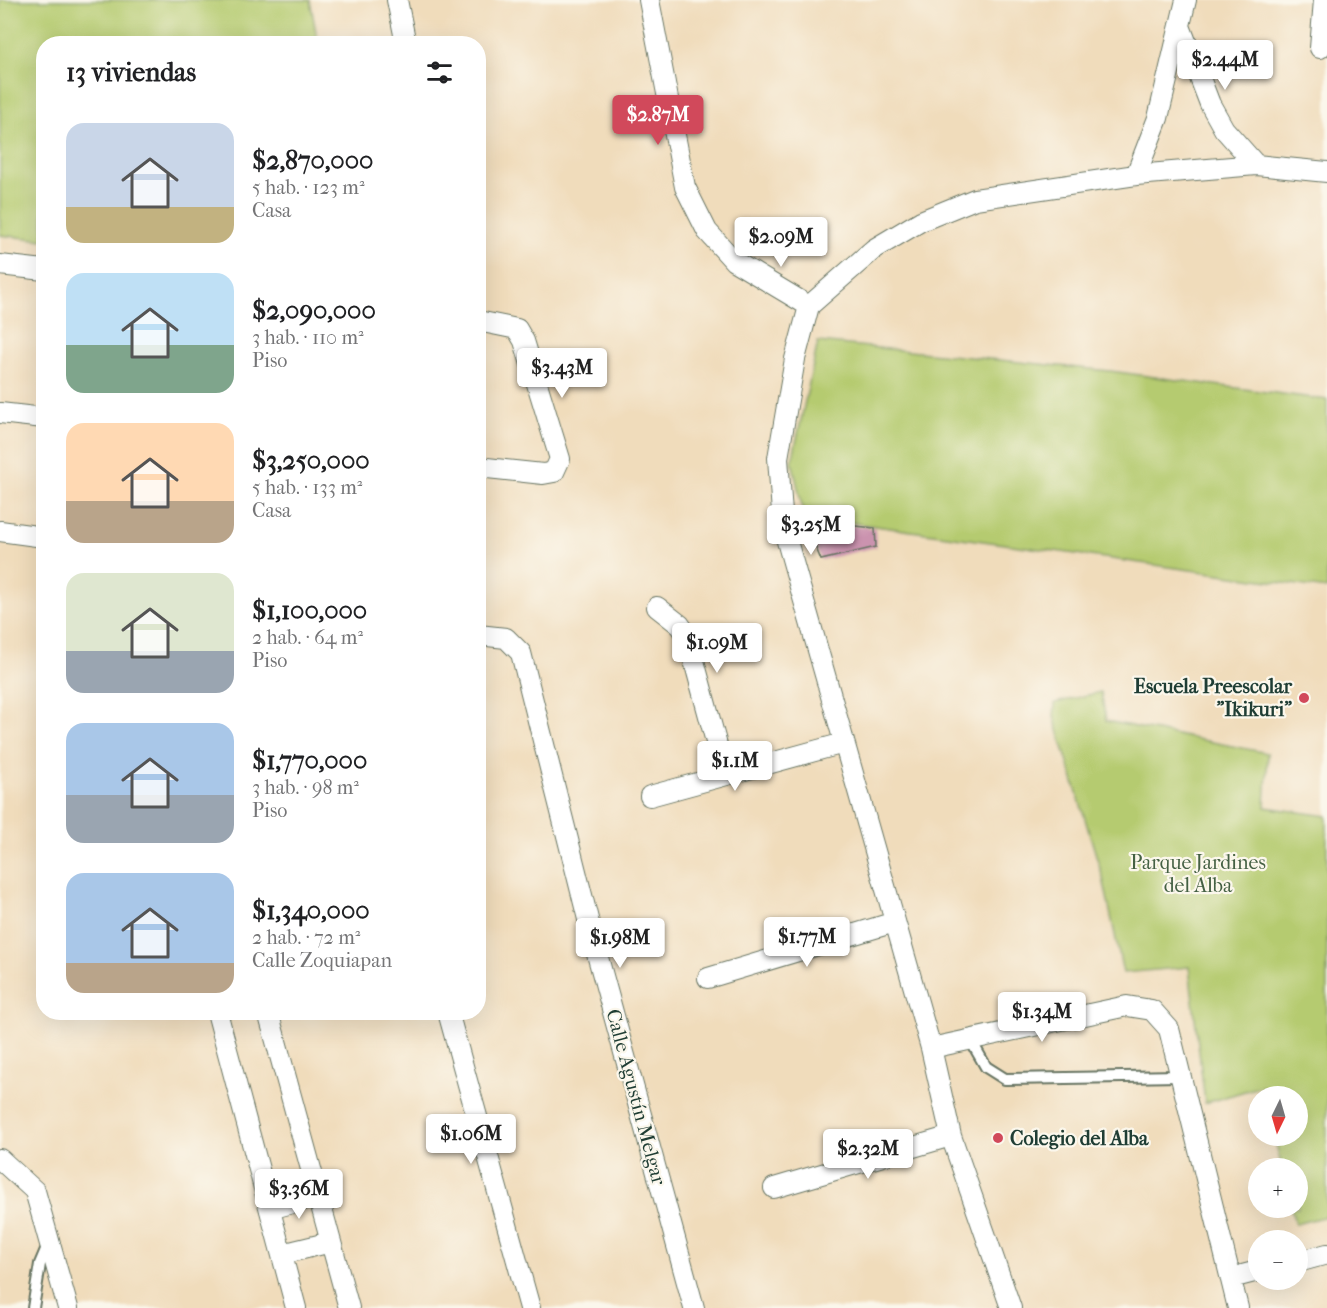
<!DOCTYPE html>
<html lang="es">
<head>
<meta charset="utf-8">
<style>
	body { margin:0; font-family:"IM FELL French Canon",serif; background:#f6f6f6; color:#202124; height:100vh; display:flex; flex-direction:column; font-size:22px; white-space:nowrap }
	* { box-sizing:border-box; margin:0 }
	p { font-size:20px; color:#757577 }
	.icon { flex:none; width:33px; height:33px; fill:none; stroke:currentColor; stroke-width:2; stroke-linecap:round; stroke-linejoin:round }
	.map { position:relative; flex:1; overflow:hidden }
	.side { position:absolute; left:36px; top:36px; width:450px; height:984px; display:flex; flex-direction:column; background:#fff; border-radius:24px; box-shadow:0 6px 24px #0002 }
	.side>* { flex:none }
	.needle { width:39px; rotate:185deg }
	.tools { position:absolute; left:1248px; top:1086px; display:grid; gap:12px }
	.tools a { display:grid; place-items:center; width:60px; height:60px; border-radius:50%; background:#fff; box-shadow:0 6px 24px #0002; font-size:30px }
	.price { position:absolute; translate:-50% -51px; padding:0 14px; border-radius:6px; background:#fff; color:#222; font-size:20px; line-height:39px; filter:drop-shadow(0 2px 3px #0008) }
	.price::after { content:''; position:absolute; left:50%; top:36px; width:18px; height:14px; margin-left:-9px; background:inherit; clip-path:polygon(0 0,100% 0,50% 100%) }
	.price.current { background:#d1495b; color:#fff }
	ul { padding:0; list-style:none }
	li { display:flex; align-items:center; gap:18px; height:150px; padding:0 30px }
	li span { display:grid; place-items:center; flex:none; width:168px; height:120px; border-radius:18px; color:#555 }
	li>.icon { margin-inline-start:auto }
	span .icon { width:72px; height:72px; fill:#fffc; stroke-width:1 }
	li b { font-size:26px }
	h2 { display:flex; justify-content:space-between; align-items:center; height:72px; padding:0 30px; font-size:26px }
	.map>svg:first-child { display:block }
</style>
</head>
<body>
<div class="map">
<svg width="1327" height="1308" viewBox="0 0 1327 1308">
	<rect width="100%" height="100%" fill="#fbf7ec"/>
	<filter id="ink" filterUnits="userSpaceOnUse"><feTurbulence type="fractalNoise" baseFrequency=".0167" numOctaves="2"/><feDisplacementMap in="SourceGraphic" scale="12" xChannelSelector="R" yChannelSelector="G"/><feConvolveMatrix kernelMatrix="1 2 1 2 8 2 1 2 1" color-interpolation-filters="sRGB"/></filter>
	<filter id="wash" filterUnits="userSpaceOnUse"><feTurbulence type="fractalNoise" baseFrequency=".008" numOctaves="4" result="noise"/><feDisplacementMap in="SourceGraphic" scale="24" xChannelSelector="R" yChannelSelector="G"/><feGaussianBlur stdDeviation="1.35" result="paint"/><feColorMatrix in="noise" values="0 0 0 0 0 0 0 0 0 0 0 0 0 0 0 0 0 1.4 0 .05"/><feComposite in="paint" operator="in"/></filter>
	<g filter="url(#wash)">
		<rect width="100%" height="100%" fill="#f0dcbb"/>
		<path fill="#b5cb6f" stroke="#6a8452" stroke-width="1.5" d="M 0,0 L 310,0 L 318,43 L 44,44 L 43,240 L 0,235 Z
			M 818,342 L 1110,371 L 1327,400 L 1327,589 L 804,516 L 792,461 Z
			M 1101,692 L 1106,721 L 1268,753 L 1265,807 L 1327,816 L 1327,1216 L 1295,1224 L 1291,1208 L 1298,1208 L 1298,1168 L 1282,1168 L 1274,1136 L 1298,1136 L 1298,1096 L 1265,1096 L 1262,1086 L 1205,1103 L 1189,967 L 1123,973 L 1103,878 L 1054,717 L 1055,703 Z"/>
		<g id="blocks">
			<path fill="#cb93af" d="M 805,521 L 875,528 L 876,547 L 821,560 Z"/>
		</g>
	</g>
	<g filter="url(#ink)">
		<use href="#blocks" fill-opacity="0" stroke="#687563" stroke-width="1.5"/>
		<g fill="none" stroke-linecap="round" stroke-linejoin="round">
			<g stroke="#687563" stroke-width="14">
				<path id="lane" d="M 970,1039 L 986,1067 L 1005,1079 L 1180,1076
					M 33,1308 L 40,1264 L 48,1245"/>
			</g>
			<g stroke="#687563" stroke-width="22">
				<path id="street" d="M 397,0 L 406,44
					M 649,0 L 685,187 L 707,231 L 734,261 L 809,306
					M 1180,26 L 1210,104 L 1224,129 L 1256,165
					M 1320,48 L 1324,0
					M 1136,175 L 1158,118 L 1186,0
					M 0,265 L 44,270
					M 478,321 L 517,329 L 524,341 L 560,459 L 554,472 L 543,474 L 478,467
					M 0,413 L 44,418
					M 0,531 L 44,537
					M 657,607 L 680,625 L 687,635 L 725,775
					M 478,635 L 506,638 L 521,653 L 594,943 L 694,1308
					M 650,796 L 844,743
					M 708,978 L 895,922
					M 217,1012 L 296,1308
					M 268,1012 L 349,1308
					M 448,1012 L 530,1308
					M 931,1048 L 1127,1006 L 1152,1010 L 1169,1029 L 1238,1308
					M 0,1159 L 35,1191 L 68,1308
					M 774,1188 L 951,1136
					M 270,1209 L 318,1196
					M 282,1254 L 331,1242
					M 1298,1262 L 1327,1254
					M 1231,1278 L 1258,1271
					M 1011,1308 L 951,1136 L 931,1048 L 783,527 L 778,458 L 795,359 L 809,306 L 874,249 L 921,221 L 975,199 L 1136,175 L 1256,165 L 1327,172"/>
			</g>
			<use href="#lane" stroke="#fff" stroke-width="10"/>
			<use href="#street" stroke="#fff" stroke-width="20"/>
		</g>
	</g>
	<g fill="#d1495b" stroke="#fbf7ec" stroke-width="2">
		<circle cx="1304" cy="698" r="6"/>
		<circle cx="998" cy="1138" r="6"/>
	</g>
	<g text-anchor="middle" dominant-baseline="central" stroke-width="4.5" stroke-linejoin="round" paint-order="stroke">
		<g font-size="20" font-weight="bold" fill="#1f3d34" stroke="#fbf7ec" text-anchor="end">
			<text x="1292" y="686">Escuela Preescolar<tspan x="1292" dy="23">"Ikikuri"</tspan></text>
			<text x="1010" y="1138" text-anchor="start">Colegio del Alba</text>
		</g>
		<g font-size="20" fill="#446043" stroke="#fbf7ec">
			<text x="1198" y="862">Parque Jardines<tspan x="1198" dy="23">del Alba</tspan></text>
		</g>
		<g font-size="20" fill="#1f3d34" stroke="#fbf7ec">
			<text transform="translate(636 1097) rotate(75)">Calle Agustín Melgar</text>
		</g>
	</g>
</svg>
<div class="tools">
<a><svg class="needle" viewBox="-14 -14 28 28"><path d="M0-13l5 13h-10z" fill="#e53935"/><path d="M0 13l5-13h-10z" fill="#757577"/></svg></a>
<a>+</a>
<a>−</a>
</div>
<b class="price" style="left:1225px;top:91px">$2.44M</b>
<b class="price current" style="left:658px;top:146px">$2.87M</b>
<b class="price" style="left:781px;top:268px">$2.09M</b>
<b class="price" style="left:562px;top:399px">$3.43M</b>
<b class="price" style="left:811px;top:556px">$3.25M</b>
<b class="price" style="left:717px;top:674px">$1.09M</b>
<b class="price" style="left:735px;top:792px">$1.1M</b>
<b class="price" style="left:807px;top:968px">$1.77M</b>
<b class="price" style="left:620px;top:969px">$1.98M</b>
<b class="price" style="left:1042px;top:1043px">$1.34M</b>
<b class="price" style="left:471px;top:1165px">$1.06M</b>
<b class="price" style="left:868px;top:1180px">$2.32M</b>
<b class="price" style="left:299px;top:1220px">$3.36M</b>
<section class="side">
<h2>13 viviendas<svg class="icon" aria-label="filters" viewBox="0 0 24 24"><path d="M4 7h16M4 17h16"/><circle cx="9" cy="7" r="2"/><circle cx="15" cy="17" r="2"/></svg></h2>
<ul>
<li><span style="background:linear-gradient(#c9d6e8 70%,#c2b280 0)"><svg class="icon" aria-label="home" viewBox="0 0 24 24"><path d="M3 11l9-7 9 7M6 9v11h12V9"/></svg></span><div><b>$2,870,000</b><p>5 hab. · 123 m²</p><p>Casa</p></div></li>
<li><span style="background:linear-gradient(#bfe0f5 60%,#7fa58c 0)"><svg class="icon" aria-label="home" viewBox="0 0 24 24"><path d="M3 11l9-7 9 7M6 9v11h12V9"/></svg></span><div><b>$2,090,000</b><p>3 hab. · 110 m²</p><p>Piso</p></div></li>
<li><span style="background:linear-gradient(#ffd9b3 65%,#b9a48a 0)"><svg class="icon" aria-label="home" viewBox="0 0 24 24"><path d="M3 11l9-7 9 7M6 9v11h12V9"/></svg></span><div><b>$3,250,000</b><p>5 hab. · 133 m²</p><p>Casa</p></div></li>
<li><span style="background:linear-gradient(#dfe7d0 65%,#9aa5b1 0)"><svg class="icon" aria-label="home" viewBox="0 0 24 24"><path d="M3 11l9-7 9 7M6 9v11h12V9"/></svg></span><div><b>$1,100,000</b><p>2 hab. · 64 m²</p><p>Piso</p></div></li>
<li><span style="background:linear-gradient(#a9c7e8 60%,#9aa5b1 0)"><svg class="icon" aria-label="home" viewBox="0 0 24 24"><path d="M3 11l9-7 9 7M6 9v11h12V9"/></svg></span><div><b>$1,770,000</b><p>3 hab. · 98 m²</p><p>Piso</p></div></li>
<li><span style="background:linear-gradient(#a9c7e8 75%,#b9a48a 0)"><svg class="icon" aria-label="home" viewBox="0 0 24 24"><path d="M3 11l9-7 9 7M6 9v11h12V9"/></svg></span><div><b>$1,340,000</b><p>2 hab. · 72 m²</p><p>Calle Zoquiapan</p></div></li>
</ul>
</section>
</div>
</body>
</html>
